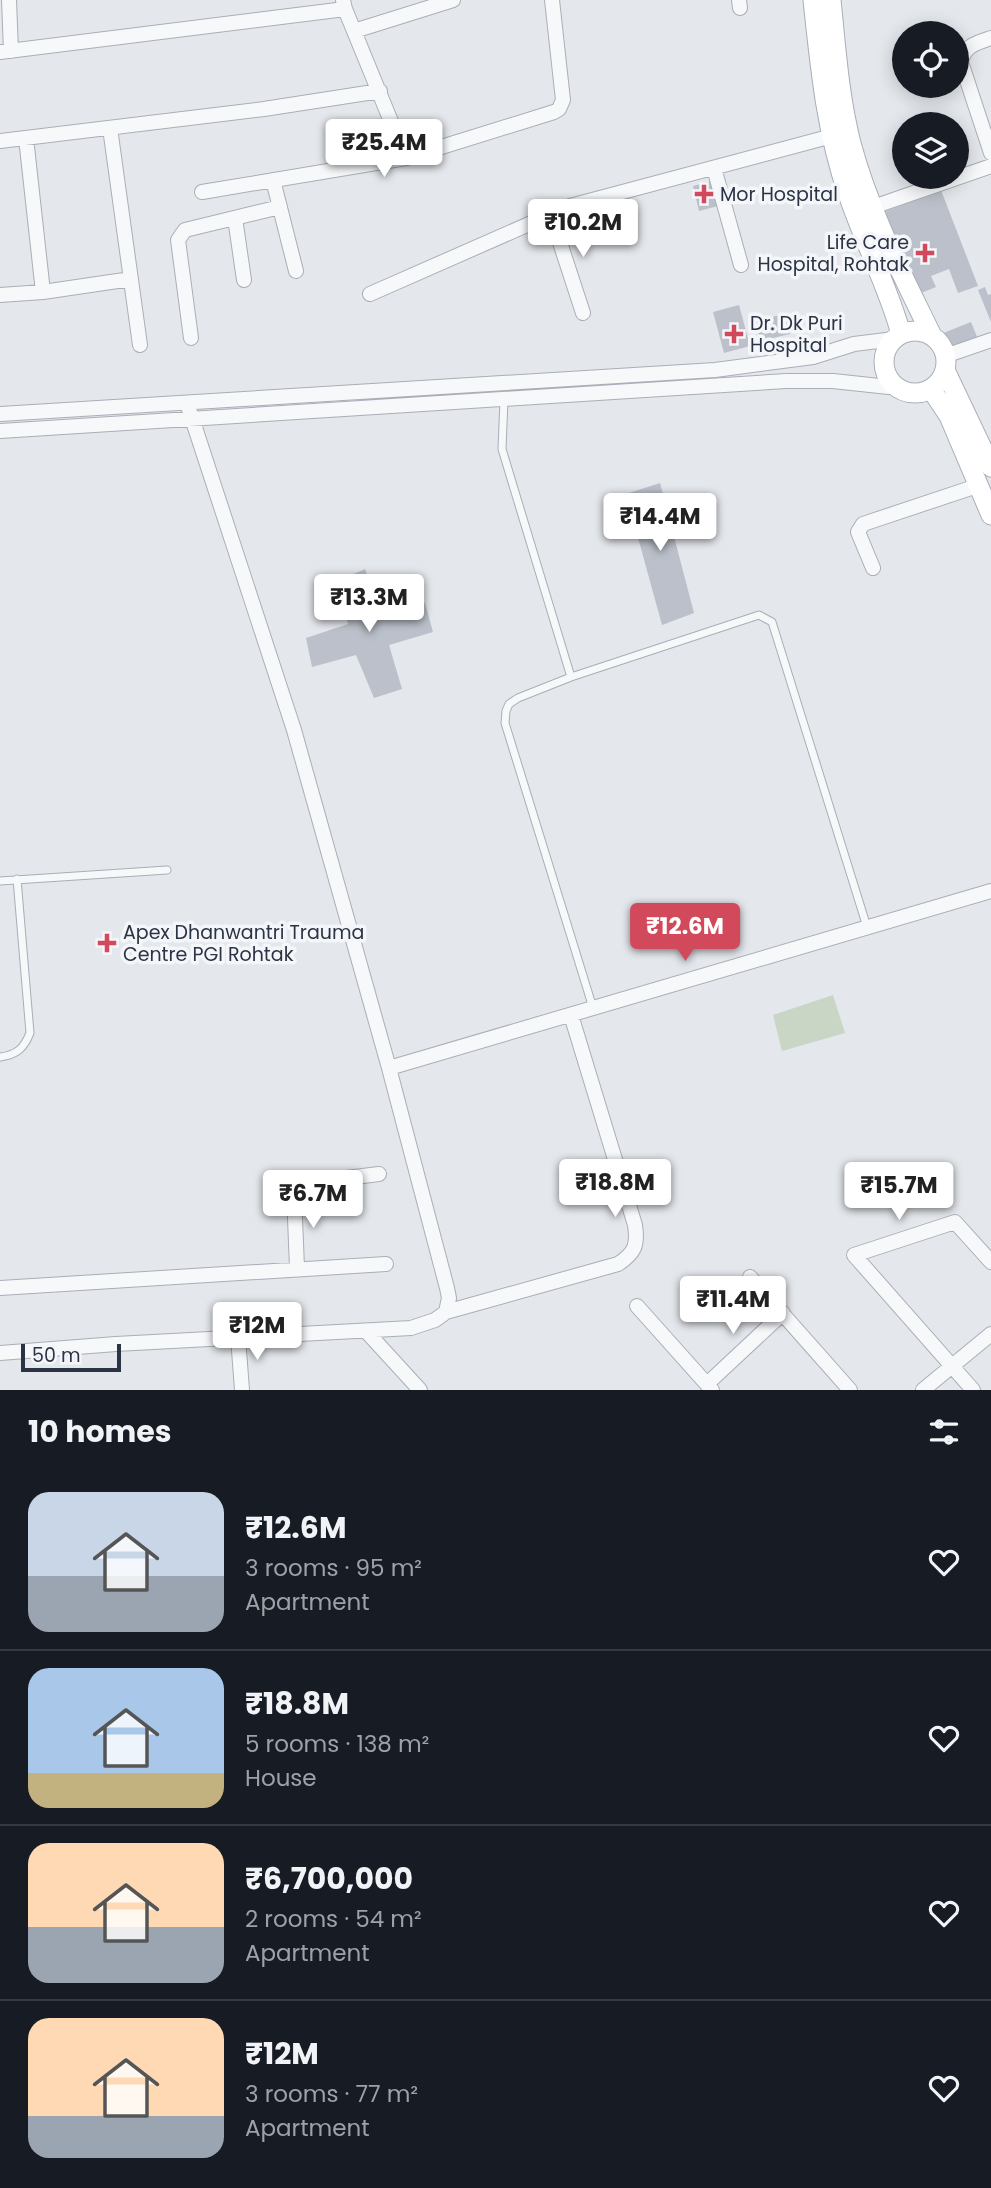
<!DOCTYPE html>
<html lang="en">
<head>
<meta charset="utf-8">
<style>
	body { margin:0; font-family:Poppins,sans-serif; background:#20242c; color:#f1f3f6; height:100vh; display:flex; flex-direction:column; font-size:26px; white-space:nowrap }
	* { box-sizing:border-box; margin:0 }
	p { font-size:23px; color:#9ea1a6 }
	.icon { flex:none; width:38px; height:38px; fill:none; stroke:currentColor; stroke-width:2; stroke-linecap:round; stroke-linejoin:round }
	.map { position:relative; height:1390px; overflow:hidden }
	.sheet { display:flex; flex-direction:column; background:#171b24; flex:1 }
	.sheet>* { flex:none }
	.fabs { position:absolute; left:892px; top:21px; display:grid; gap:14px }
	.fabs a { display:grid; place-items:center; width:77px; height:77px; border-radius:50%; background:#171b24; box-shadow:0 4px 18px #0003; font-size:35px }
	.scale { position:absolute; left:21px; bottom:18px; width:100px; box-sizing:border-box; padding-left:7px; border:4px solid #2b3445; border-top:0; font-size:19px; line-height:24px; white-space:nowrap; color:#2b3445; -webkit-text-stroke:5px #f4f6f9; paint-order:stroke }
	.price { position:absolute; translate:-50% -60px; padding:0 16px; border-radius:7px; background:#fff; color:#222; font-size:23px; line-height:46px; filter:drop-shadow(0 2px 4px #0008) }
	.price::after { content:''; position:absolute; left:50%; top:42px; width:21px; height:16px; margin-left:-10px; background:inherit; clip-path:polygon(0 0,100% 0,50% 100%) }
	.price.on { background:#d1495b; color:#fff }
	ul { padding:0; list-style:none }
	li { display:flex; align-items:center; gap:21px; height:175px; padding:0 28px }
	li+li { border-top:2px solid #363941 }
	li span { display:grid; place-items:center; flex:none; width:196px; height:140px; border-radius:21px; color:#555 }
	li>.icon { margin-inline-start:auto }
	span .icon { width:84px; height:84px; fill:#fffc; stroke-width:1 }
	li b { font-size:30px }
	h2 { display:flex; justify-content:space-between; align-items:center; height:84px; padding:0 28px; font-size:30px }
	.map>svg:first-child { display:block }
</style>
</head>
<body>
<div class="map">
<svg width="991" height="1390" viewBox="0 0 991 1390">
	<rect width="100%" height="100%" fill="#e4e7ec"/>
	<path fill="#c9d6c5" d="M 833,995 L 845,1033 L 782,1051 L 773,1015 Z"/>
	<path fill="#bbc0ca" d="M 712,181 L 718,206 L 699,211 L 693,186 Z
		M 941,190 L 978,286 L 958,293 L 949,269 L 931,276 L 936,287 L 921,293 L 917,282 L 913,283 L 884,212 Z
		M 985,287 L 988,295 L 991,294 L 991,322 L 978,290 Z
		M 739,305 L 750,346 L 724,353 L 713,312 Z
		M 786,314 L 790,334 L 760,341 L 756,320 Z
		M 971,322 L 978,339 L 948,351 L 941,334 Z
		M 660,483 L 694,613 L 662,625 L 626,494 Z
		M 365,569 L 380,612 L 425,603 L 433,632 L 389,645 L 402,689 L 374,698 L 356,655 L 312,667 L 306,638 L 348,624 L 338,581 Z"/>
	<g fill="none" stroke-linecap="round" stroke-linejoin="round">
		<g stroke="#a9aeb7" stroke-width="9">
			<path id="lane" d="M 504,400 L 502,449 L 571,677
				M 0,881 L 167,870
				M 593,1008 L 505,723 L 506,711 L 509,704 L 518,698 L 571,677 L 759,615 L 772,622 L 867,927
				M 0,1057 C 17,1055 24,1048 30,1033 L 17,879"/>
		</g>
		<g stroke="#a9aeb7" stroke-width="16">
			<path id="street" d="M 9,0 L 11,51
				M 343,0 L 345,9 L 406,158
				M 739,0 L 740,8
				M 354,31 L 453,0
				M 991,38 C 976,43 964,46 961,62 L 991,153
				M 0,52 L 345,9
				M 110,128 L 140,345
				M 26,138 L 43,292
				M 0,141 L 264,109 L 380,91
				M 714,168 L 741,265
				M 273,180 L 296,271
				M 202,192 L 406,158 L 554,112 L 559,109 L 563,100 L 552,0
				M 873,207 L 991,166
				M 551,215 L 583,313
				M 235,218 L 244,280
				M 370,294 L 570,206 L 832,136
				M 0,295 L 43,292 L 131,279
				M 191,338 L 178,240 L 185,230 L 280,207
				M 945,356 L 991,340
				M 0,414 L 715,370 L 813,357 L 854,344 L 894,339
				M 0,431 L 786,381 L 833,381 L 898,388
				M 873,568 L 858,532 L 863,524 L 977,486
				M 389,1068 L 991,891
				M 297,1268 L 294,1193 L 300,1186 L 306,1183 L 379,1174
				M 750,1277 L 850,1390
				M 0,1288 L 386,1264
				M 637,1306 L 712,1390
				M 446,1312 L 618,1264 C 635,1253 638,1245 635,1225 L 571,1015
				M 366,1331 L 420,1390
				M 238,1337 L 242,1390
				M 0,1353 L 116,1344 L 411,1328 L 435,1320 L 446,1312 L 449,1298 L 447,1288 L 389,1068 L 294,730 L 187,403
				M 707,1384 L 783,1313
				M 923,1390 L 991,1334
				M 973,1390 L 854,1255 L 955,1222 L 991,1262"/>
		</g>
		<g stroke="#a9aeb7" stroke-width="21">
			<path id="secondary" d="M 813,0 C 820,66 826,131 848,194 C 864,242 888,286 901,334
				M 831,0 C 836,48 839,96 851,143 C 869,211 902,274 932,336
				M884 362a31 31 0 1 1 62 0a31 31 0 1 1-62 0Z
				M 945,370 L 991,467
				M 931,389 L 949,416 L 991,515"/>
		</g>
		<use href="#lane" stroke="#f7f8fa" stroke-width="7"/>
		<use href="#street" stroke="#f7f8fa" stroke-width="14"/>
		<use href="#secondary" stroke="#fff" stroke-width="19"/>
	</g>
	<g fill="#d1495b" stroke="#f4f6f9" stroke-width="2.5">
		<path d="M700.5 183.5h7v7h7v7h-7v7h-7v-7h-7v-7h7z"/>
		<path d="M921.5 242.5h7v7h7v7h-7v7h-7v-7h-7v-7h7z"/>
		<path d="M730.5 323.5h7v7h7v7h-7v7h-7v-7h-7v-7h7z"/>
		<path d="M103.5 932.5h7v7h7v7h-7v7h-7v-7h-7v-7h7z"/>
	</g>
	<g text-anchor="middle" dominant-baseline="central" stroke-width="7" stroke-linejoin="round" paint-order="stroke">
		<g font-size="19" fill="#2b3445" stroke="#f4f6f9" text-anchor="start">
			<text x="720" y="194">Mor Hospital</text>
			<text x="909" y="242" text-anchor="end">Life Care<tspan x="909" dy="22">Hospital, Rohtak</tspan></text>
			<text x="750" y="323">Dr. Dk Puri<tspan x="750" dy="22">Hospital</tspan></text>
			<text x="123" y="932">Apex Dhanwantri Trauma<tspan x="123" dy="22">Centre PGI Rohtak</tspan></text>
		</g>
	</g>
</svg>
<div class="fabs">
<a><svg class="icon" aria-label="locate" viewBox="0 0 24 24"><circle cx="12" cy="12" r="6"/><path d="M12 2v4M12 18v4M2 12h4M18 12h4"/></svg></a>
<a><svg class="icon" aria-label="layers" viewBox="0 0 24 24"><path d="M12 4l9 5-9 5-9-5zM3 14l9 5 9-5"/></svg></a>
</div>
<div class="scale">50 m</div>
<b class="price" style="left:384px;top:179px">₹25.4M</b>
<b class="price" style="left:583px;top:259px">₹10.2M</b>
<b class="price" style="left:660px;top:553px">₹14.4M</b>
<b class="price" style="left:369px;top:634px">₹13.3M</b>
<b class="price on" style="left:685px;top:963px">₹12.6M</b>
<b class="price" style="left:615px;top:1219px">₹18.8M</b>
<b class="price" style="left:899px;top:1222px">₹15.7M</b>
<b class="price" style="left:313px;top:1230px">₹6.7M</b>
<b class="price" style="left:733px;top:1336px">₹11.4M</b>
<b class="price" style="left:257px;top:1362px">₹12M</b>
</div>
<section class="sheet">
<h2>10 homes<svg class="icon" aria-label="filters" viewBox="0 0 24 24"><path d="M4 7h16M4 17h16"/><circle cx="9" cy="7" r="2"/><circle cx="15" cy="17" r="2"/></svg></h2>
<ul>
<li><span style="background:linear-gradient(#c9d6e8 60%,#9aa5b1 0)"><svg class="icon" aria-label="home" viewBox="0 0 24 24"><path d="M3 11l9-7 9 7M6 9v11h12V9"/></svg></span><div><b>₹12.6M</b><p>3 rooms · 95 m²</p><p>Apartment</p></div><svg class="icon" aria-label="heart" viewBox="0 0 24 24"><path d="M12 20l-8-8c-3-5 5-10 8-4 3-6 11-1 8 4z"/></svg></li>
<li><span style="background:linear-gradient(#a9c7e8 75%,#c2b280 0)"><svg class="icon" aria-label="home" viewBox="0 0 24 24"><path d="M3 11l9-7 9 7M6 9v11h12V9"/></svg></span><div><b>₹18.8M</b><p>5 rooms · 138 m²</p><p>House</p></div><svg class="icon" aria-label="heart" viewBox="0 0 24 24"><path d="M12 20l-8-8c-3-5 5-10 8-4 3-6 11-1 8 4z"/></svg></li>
<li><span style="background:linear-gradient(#ffd9b3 60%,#9aa5b1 0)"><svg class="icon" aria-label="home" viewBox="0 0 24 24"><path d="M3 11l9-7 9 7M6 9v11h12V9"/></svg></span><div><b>₹6,700,000</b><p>2 rooms · 54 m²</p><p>Apartment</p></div><svg class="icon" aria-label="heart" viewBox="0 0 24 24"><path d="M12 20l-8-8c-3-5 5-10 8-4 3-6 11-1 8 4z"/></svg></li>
<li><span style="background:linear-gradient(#ffd9b3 70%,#9aa5b1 0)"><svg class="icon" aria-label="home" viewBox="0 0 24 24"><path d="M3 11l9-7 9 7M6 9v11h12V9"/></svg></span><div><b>₹12M</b><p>3 rooms · 77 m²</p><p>Apartment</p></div><svg class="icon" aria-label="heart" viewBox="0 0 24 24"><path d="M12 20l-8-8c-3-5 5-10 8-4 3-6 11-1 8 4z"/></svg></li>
</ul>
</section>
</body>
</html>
